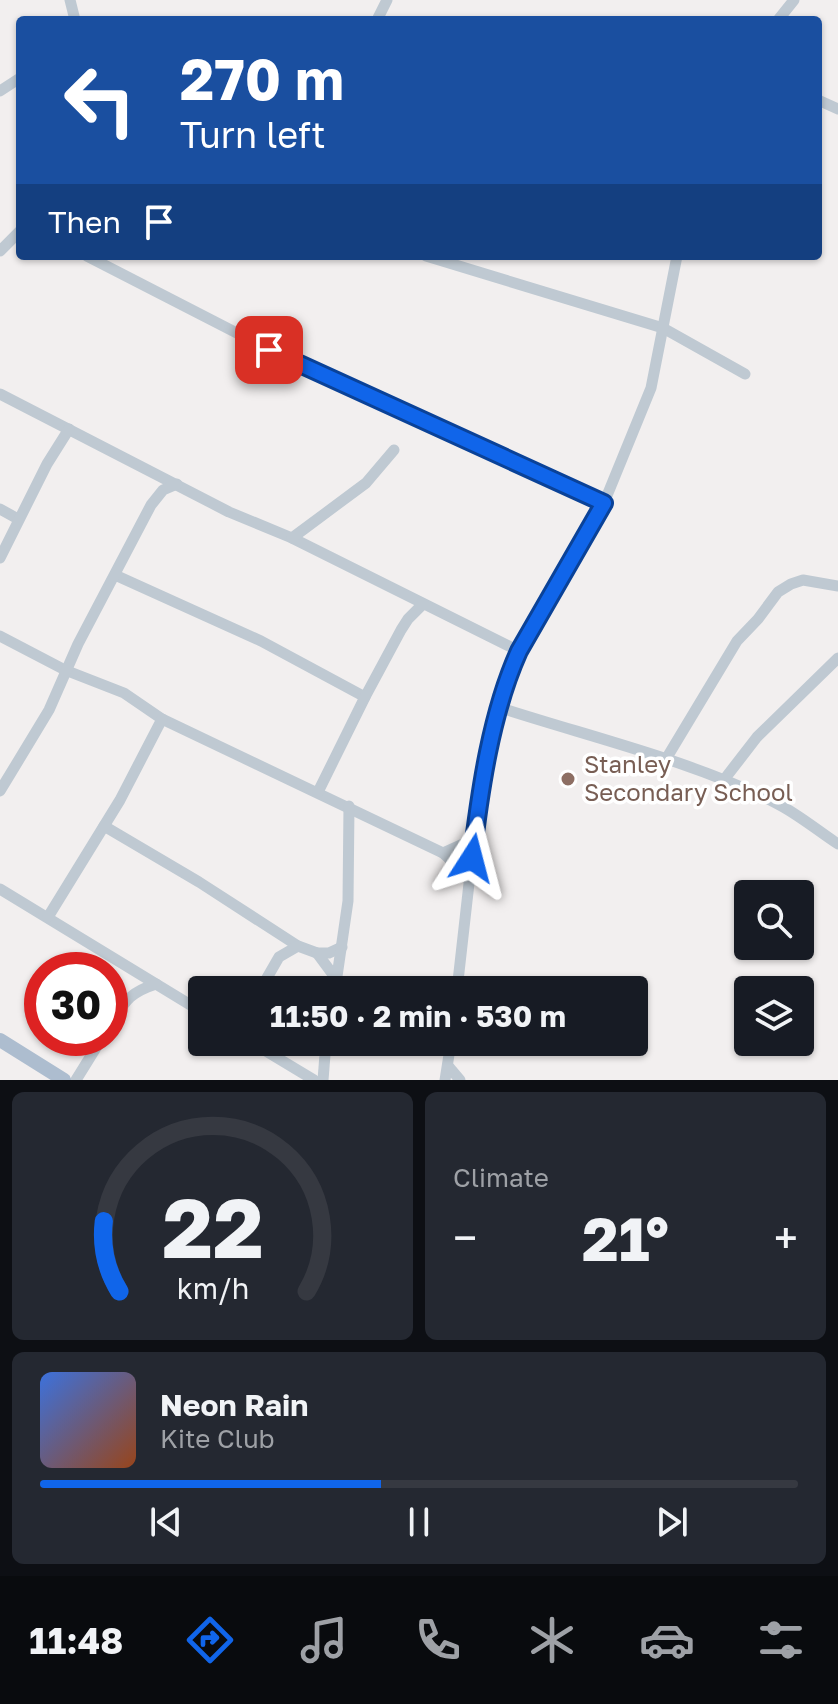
<!DOCTYPE html>
<html lang="en">
<head>
<meta charset="utf-8">
<style>
	:root { --surface:#171b24; --page:#242831; --text:#f1f3f6; --muted:#9ea1a6; --line:#363941; --accent:#1065ea }
	body { margin:0; font-family:"Golos Text",sans-serif; background:var(--page); color:var(--text); height:100vh; display:flex; flex-direction:column; font-size:30px; white-space:nowrap }
	* { box-sizing:border-box; margin:0 }
	p { font-size:26px; color:var(--muted) }
	.icon { flex:none; width:44px; height:44px; fill:none; stroke:currentColor; stroke-width:2; stroke-linecap:round; stroke-linejoin:round }
	.map { position:relative; height:1080px; overflow:hidden }
	.sheet { display:flex; flex-direction:column; gap:12px; padding:12px; background:#0d0f14; flex:1 }
	.sheet>* { flex:none }
	.top-card { position:absolute; left:16px; top:16px; width:806px; height:244px; border-radius:8px; box-shadow:0 2px 6px #0004; background:#1a4fa0; color:#fff; overflow:hidden }
	.fabs { position:absolute; left:734px; top:880px; display:grid; gap:16px }
	.fabs a { display:grid; place-items:center; width:80px; height:80px; border-radius:8px; background:var(--surface); box-shadow:0 2px 6px #0004; font-size:40px }
	.speed { position:absolute; left:24px; top:952px; display:flex; gap:16px; font-size:40px; font-weight:700; text-align:center }
	.speed>* { display:grid; place-content:center; width:104px; height:104px; border-radius:50%; background:var(--surface); box-shadow:0 2px 6px #0004; line-height:1 }
	.speed .limit { border:12px solid #d22; background:#fff; color:#111 }
	.pin { position:absolute; display:grid; place-items:center; width:68px; height:68px; color:#fff; margin:-34px; border-radius:16px; box-shadow:0 4px 12px #0006 }
	.me { position:absolute; width:88px; margin:-44px; rotate:9deg; stroke-linejoin:round; filter:drop-shadow(0 0 6px #0008) }
	.turn { display:flex; align-items:center; gap:28px; height:168px; padding:0 32px; font-size:36px }
	.turn .icon { width:104px; height:104px; stroke-width:2.5 }
	.turn b { display:block; font-size:56px; line-height:68px }
	.then { display:flex; align-items:center; height:76px; padding:0 32px; background:#0003; gap:16px; font-size:30px }
	.big { font-size:60px; font-weight:700; line-height:1.1 }
	.sheet .card { flex:1; display:flex; flex-direction:column; justify-content:center; gap:12px; min-width:0; padding:0 28px; border-radius:12px; background:var(--page) }
	.sheet .dial { align-items:center; gap:0 }
	.dial svg { height:208px; overflow:visible; fill:none; stroke:var(--line); stroke-width:7; stroke-linecap:round; text-anchor:middle }
	.dial text { fill:var(--text); stroke:none }
	.song { display:flex; align-items:center; gap:24px }
	.cover { width:96px; height:96px; border-radius:12px; background:linear-gradient(135deg,hsl(220 70% 55%),hsl(20 70% 35%)) }
	.played { height:8px; border-radius:4px; background:linear-gradient(90deg,var(--accent) 45%,var(--line) 45%) }
	.keys { display:flex; justify-content:space-around; direction:ltr }
	.heat { display:flex; justify-content:space-between; align-items:center; font-size:44px; direction:ltr }
	.sheet .tiles { flex:1; display:grid; gap:12px; grid-template-columns:1fr 1fr }
	.card:last-child { grid-column:span 2 }
	.trip { position:absolute; left:188px; top:976px; width:460px; height:80px; border-radius:8px; background:var(--surface); box-shadow:0 2px 6px #0004; font-weight:700; line-height:80px; text-align:center }
	.tab-bar { display:flex; height:128px; justify-content:space-around; align-items:center; background:#090b0e; color:var(--muted) }
	.tab-bar .icon { width:56px; height:56px }
	.tab-bar .selected { color:var(--accent) }
	.tab-bar b { font-size:36px; color:var(--text) }
	.map>svg:first-child { display:block }
	.lines { fill:none; stroke-linecap:round; stroke-linejoin:round }
	.minor { stroke:#bfc9d2; stroke-width:11 }
	.major { stroke:#adbdcf; stroke-width:14 }
	.route-casing { stroke:#0a4298; stroke-width:20 }
	.route { stroke:#1065ea; stroke-width:14 }
	.education-dot { fill:#8d6e63; stroke:#fff; stroke-width:3 }
	.labels { text-anchor:middle; stroke-width:7; stroke-linejoin:round; paint-order:stroke }
	.education-label { font-size:24px; fill:#785e54; stroke:#fff; text-anchor:start }
</style>
</head>
<body>
<div class="map">
<svg width="838" height="1080" viewBox="0 0 838 1080">
	<rect width="100%" height="100%" fill="#f2efef"/>
	<g class="lines">
		<g class="minor">
			<polyline points="70,0 75,20"/>
			<polyline points="377,20 387,0"/>
			<polyline points="778,20 794,0"/>
			<polyline points="0,91 20,78"/>
			<polyline points="818,100 838,109"/>
			<polyline points="0,251 20,231"/>
			<polyline points="87,256 297,364 604,503"/>
			<polyline points="426,256 663,328 745,374"/>
			<polyline points="0,394 229,512 292,538 519,651"/>
			<polyline points="0,509 18,519"/>
			<polyline points="292,538 366,483 394,450"/>
			<polyline points="0,558 47,464 69,429"/>
			<polyline points="115,575 261,641 365,697"/>
			<polyline points="0,636 65,670 124,693 162,719 443,853 469,877"/>
			<path d="M498,707C590,737 690,760 776,803C798,814 818,831 838,844"/>
			<polyline points="666,759 737,641 758,619 778,592 791,584 803,580 838,586"/>
			<polyline points="723,781 757,737 838,658"/>
			<polyline points="0,791 49,710 78,644 151,505 163,490 177,484"/>
			<polyline points="318,792 365,697 401,630 408,619 423,604"/>
			<polyline points="104,826 199,882 298,946 317,953 329,953 342,947"/>
			<polyline points="443,853 474,839"/>
			<polyline points="0,889 202,1012"/>
			<polyline points="48,917 120,800 162,719"/>
			<polyline points="317,953 337,980"/>
			<polyline points="260,990 279,957 298,946"/>
			<polyline points="335,990 348,901 349,806"/>
			<polyline points="457,990 474,839 498,707 519,651 604,503 651,388 677,256"/>
			<path d="M110,1025C125,1002 128,993 156,984"/>
			<polyline points="251,1042 314,1080"/>
			<polyline points="449,1067 460,1080"/>
			<polyline points="76,1080 102,1038"/>
			<polyline points="323,1080 326,1042"/>
			<polyline points="445,1080 451,1042"/>
		</g>
		<polyline class="major" points="0,1040 64,1080"/>
	</g>
	<g class="lines">
		<defs>
			<path id="route" d="M269,350L604,503L519,651C491,713 480,790 472,858"/>
		</defs>
		<use href="#route" class="route-casing"/>
		<use href="#route" class="route"/>
	</g>
	<circle class="education-dot" cx="568" cy="779" r="8"/>
	<g class="labels">
		<g class="education-label">
			<text x="584" y="773">Stanley<tspan x="584" dy="28">Secondary School</tspan></text>
		</g>
	</g>
</svg>
<div class="fabs">
<a><svg class="icon" aria-label="search" viewBox="0 0 24 24"><circle cx="10" cy="10" r="6"/><path d="M15 15l6 6"/></svg></a>
<a><svg class="icon" aria-label="layers" viewBox="0 0 24 24"><path d="M12 4l9 5-9 5-9-5zM3 14l9 5 9-5"/></svg></a>
</div>
<div class="speed"><div class="limit">30</div></div>
<div class="pin" style="left:269px;top:350px;background:#d93025"><svg class="icon" aria-label="arrive" viewBox="0 0 24 24"><path d="M6 21V4h12l-3 4 3 4H6"/></svg></div>
<svg class="me" style="left:472px;top:858px" viewBox="-20 -20 40 40"><path d="M0-17L14 15 0 8-14 15z" fill="#1065ea" stroke="#fff" stroke-width="4"/></svg>
<div class="trip">11:50 · 2 min · 530 m</div>
<div class="top-card">
<div class="turn"><svg class="icon" aria-label="left" viewBox="0 0 24 24"><path d="M17 20v-9H6M10 6l-5 5 5 5"/></svg><div><b>270 m</b>Turn left</div></div>
<div class="then">Then<svg class="icon" aria-label="arrive" viewBox="0 0 24 24"><path d="M6 21V4h12l-3 4 3 4H6"/></svg></div>
</div>
</div>
<section class="sheet">
<div class="tiles">
<div class="card dial"><svg viewBox="0 0 100 80">
<path d="M14 69A42 42 0 1 1 86 69"/>
<path d="M14 69A42 42 0 0 1 8 42" stroke="#1065ea"/>
<text x="50" y="56" font-size="32" font-weight="700">22</text>
<text x="50" y="72" font-size="11">km/h</text>
</svg></div>
<div class="card"><p>Climate</p>
<div class="heat"><a>−</a><b class="big">21°</b><a>+</a></div>
</div>
<div class="card">
<div class="song"><i class="cover"></i><div><b>Neon Rain</b><p>Kite Club</p></div></div>
<div class="played"></div>
<div class="keys"><svg class="icon" aria-label="previous" viewBox="0 0 24 24"><path d="M18 5L8 12l10 7zM5 5v14"/></svg><svg class="icon" aria-label="pause" viewBox="0 0 24 24"><path d="M8 5v14M16 5v14"/></svg><svg class="icon" aria-label="next" viewBox="0 0 24 24"><path d="M6 5l10 7-10 7zM19 5v14"/></svg></div>
</div>
</div>
</section>
<nav class="tab-bar">
<b>11:48</b>
<svg class="icon selected" aria-label="directions" viewBox="0 0 24 24"><path d="M12 3l9 9-9 9-9-9zM9 14v-3h6M13 9l2 2-2 2"/></svg>
<svg class="icon" aria-label="music" viewBox="0 0 24 24"><path d="M9 18V5l10-2v13"/><circle cx="6" cy="18" r="3"/><circle cx="16" cy="16" r="3"/></svg>
<svg class="icon" aria-label="phone" viewBox="0 0 24 24"><path d="M5 4h4l2 5-3 2q2 4 5 5l2-3 5 2v4C11 20 4 13 5 4z"/></svg>
<svg class="icon" aria-label="climate" viewBox="0 0 24 24"><path d="M12 3v18M4 7l16 10M4 17L20 7"/></svg>
<svg class="icon" aria-label="car" viewBox="0 0 24 24"><path d="M5 17H2v-5l4-1 3-4h7l3 4 3 1v5h-3M9 17h6M6 11h13"/><circle cx="7" cy="17" r="2"/><circle cx="17" cy="17" r="2"/></svg>
<svg class="icon" aria-label="filters" viewBox="0 0 24 24"><path d="M4 7h16M4 17h16"/><circle cx="9" cy="7" r="2"/><circle cx="15" cy="17" r="2"/></svg>
</nav>
</body>
</html>
